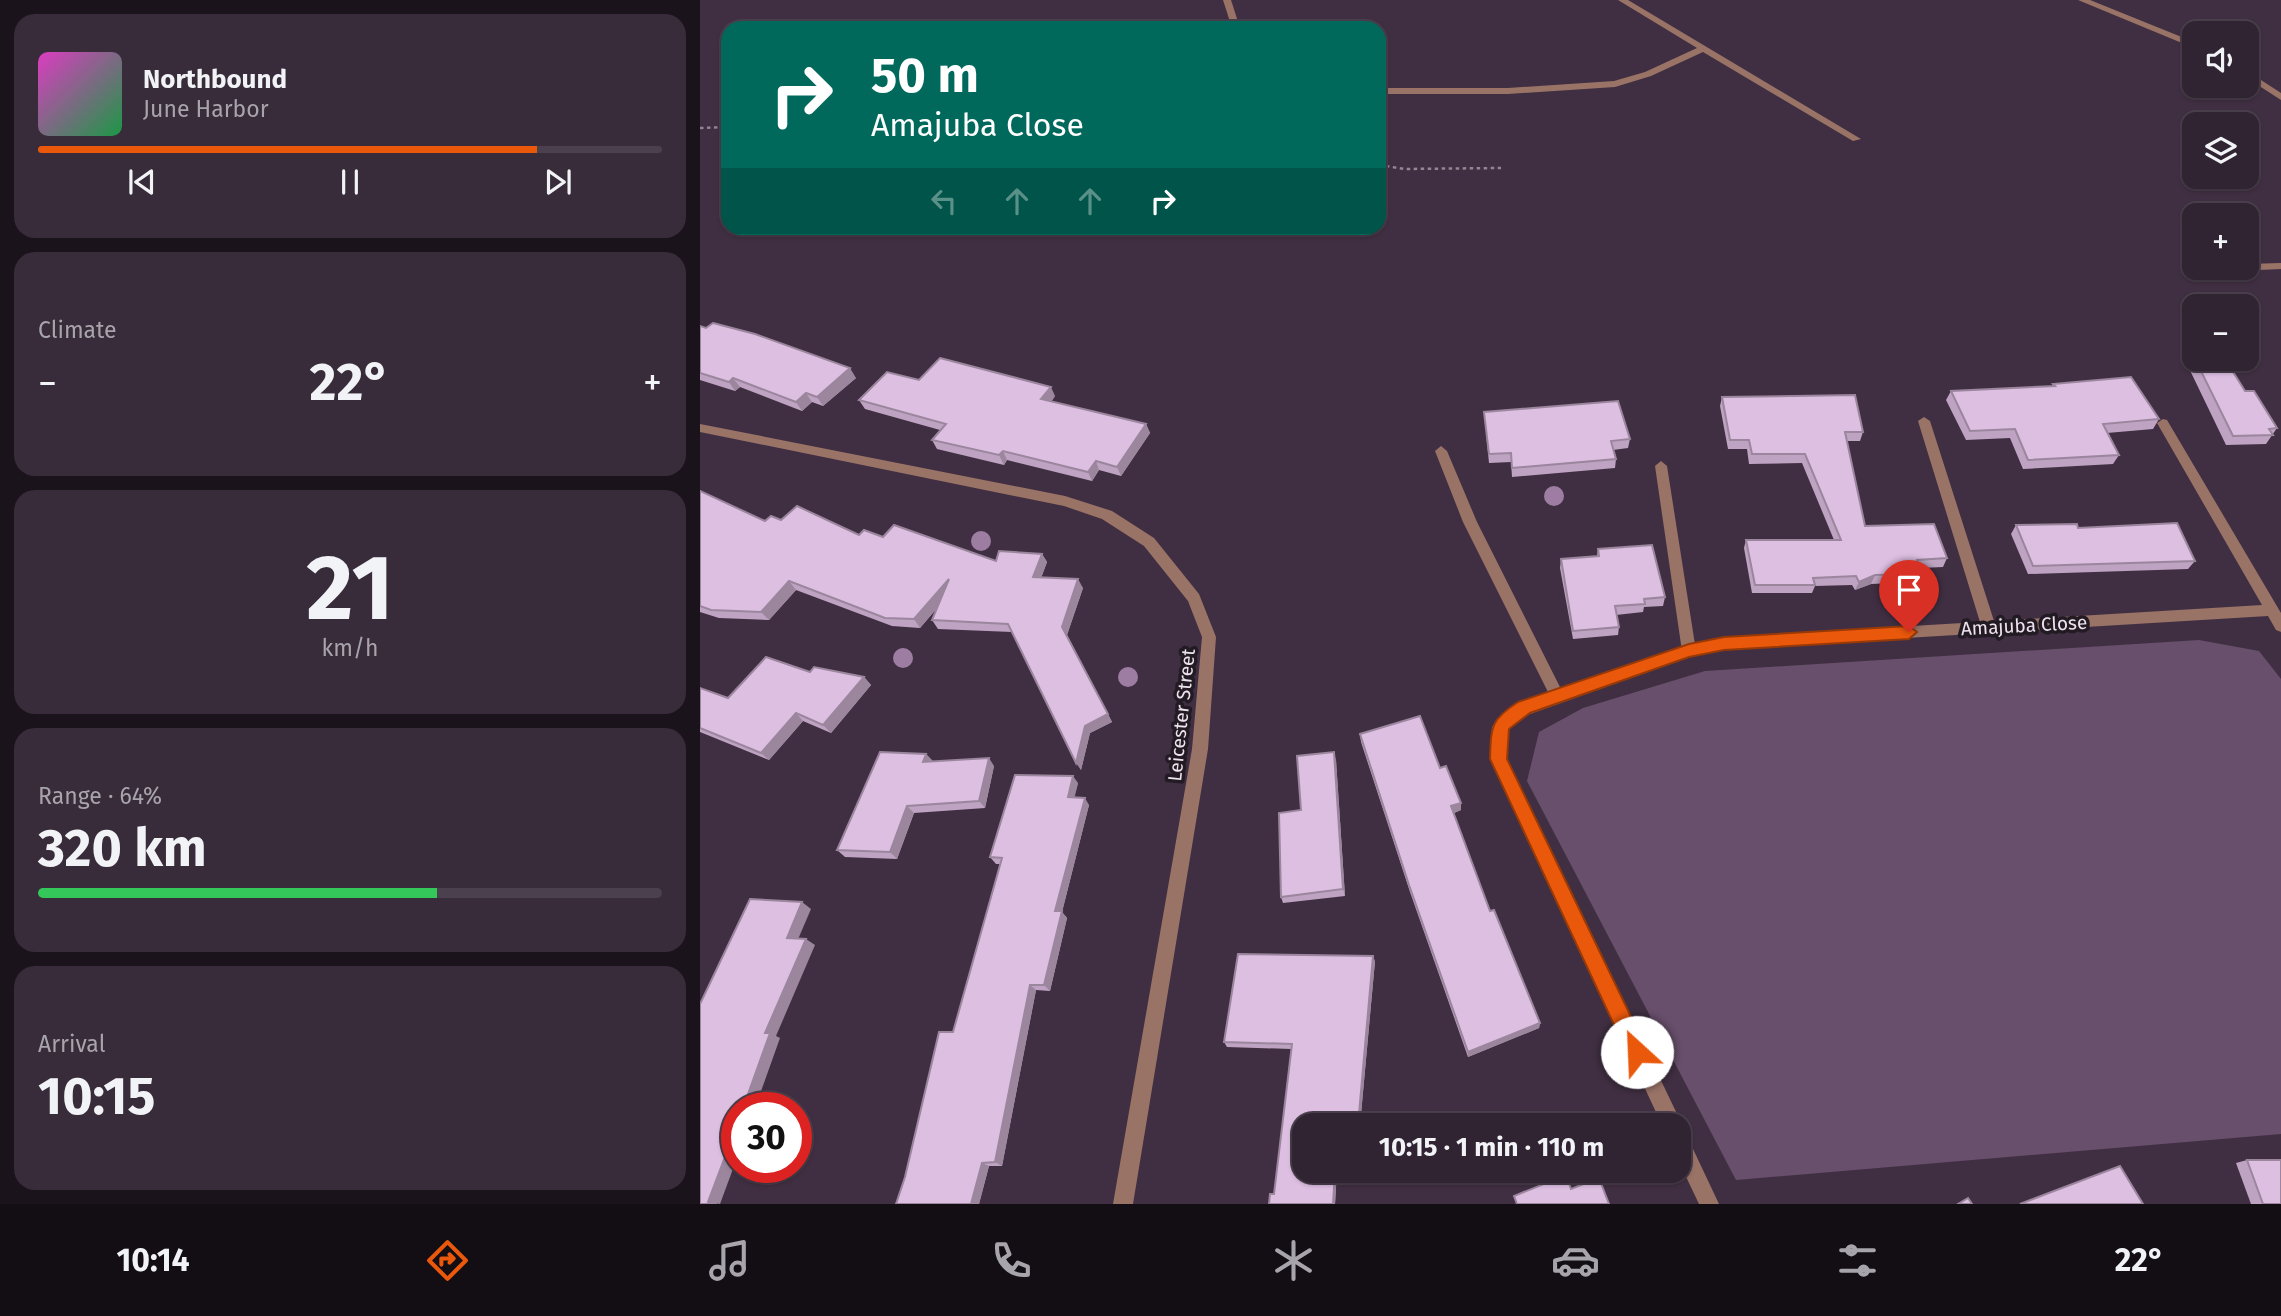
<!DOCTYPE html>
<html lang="en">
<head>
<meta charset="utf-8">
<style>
	:root { --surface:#302332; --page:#382b3a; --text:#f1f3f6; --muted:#a8a4ac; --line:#4b404d; --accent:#ea580c }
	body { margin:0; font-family:"Fira Sans",sans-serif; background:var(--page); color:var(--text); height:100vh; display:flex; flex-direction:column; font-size:26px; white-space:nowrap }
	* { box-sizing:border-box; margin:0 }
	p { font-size:23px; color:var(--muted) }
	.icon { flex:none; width:38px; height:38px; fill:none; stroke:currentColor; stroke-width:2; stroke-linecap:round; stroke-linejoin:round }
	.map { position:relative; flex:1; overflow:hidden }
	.panel { display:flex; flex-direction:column; gap:14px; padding:14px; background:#1a131c; width:700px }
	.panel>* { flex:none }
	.guide { position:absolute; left:21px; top:21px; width:665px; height:214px; border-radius:21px; box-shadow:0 2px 5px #0004,0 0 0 2px var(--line); background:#00695c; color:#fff; overflow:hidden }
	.buttons { position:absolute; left:1482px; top:21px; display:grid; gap:14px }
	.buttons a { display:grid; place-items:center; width:77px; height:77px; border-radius:14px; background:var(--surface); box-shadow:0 2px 5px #0004,0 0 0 2px var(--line); font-size:35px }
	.speed { position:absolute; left:21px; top:1092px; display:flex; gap:14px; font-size:35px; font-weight:700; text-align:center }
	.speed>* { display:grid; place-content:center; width:91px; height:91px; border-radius:50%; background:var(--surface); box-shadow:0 2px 5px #0004,0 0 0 2px var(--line); line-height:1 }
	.speed .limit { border:10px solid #d22; background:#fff; color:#111 }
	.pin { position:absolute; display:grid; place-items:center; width:60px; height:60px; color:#fff; margin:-72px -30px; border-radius:50% 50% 50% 0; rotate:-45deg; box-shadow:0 0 7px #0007 }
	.pin .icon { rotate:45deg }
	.me { position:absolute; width:77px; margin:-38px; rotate:335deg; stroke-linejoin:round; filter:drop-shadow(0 0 5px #0008) }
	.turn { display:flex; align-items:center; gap:24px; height:147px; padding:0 35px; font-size:32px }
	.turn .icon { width:91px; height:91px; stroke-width:2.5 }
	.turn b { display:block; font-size:49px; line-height:60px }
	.lanes { display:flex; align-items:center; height:66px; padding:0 35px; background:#0003; justify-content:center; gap:35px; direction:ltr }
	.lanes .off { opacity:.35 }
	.big { font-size:52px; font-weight:700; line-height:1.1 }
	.panel .widget { flex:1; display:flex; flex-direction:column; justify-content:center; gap:10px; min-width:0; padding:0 24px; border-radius:21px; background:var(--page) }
	.panel .dial { align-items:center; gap:0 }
	.dial b { font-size:91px; line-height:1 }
	.song { display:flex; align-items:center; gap:21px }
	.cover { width:84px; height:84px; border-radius:10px; background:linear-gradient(135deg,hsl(310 70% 55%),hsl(140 70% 35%)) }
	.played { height:7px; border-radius:4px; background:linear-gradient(90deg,var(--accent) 80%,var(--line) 80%) }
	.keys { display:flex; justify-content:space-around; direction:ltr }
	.heat { display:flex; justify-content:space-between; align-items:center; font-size:38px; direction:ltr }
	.charge { height:10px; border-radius:5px; background:linear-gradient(90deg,#34c759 64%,var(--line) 0) }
	.trip { position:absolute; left:592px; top:1113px; width:399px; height:70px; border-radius:21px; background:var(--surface); box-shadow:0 2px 5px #0004,0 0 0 2px var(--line); font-weight:700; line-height:70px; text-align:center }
	.tabs { display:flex; height:112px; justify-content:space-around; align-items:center; background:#130e14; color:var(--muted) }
	.tabs .icon { width:49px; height:49px }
	.tabs .current { color:var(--accent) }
	.tabs b { font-size:32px; color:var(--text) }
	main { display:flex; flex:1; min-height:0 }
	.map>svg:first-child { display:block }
	.green { fill:#684f6c }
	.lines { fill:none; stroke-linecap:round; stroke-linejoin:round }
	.path { stroke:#938594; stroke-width:2.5; stroke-dasharray:3.5 3.5; stroke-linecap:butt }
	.service { fill:#9a7367; fill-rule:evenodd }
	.minor { fill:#9a7367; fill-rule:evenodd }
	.tertiary { fill:#9a7367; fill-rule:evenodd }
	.tree { fill:#9e7da3 }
	.wall { fill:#bea4c2 }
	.shaded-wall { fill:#9b869e }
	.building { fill:#ddbfe2; stroke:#9b869e; stroke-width:2 }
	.route { fill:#ea580c; stroke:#983908; stroke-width:2 }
	.labels { text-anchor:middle; stroke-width:7; stroke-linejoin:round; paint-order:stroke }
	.street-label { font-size:19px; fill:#ede2ee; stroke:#221b23 }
</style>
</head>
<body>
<main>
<section class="panel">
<div class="widget">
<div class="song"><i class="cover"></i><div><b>Northbound</b><p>June Harbor</p></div></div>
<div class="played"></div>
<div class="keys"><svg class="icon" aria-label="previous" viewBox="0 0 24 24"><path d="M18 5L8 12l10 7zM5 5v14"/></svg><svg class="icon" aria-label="pause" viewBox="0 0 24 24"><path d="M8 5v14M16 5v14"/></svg><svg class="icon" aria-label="next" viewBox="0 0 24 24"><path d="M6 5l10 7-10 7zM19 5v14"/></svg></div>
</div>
<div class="widget"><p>Climate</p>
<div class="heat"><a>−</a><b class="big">22°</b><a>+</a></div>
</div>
<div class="widget dial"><b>21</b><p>km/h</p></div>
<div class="widget"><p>Range · 64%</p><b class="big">320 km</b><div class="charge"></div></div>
<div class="widget"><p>Arrival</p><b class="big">10:15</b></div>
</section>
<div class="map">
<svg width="1581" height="1204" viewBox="0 0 1581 1204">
	<rect width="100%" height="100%" fill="#402f42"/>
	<polygon class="green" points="1499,640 1559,651 1581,679 1581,1134 1036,1180 827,781 839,732 883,708 1005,671"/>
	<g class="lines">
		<g class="path">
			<polyline points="0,128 28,127"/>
			<polyline points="679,165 705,169 801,168"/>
		</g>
		<g class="service">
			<polygon points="741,446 747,451 777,522 864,695 862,700 857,701 852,700 763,522 735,451"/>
			<polygon points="961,461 967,466 996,651 994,655 989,657 984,655 982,651 955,466"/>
		</g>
		<g class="minor">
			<polygon points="523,0 531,0 540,28 532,28"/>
			<polygon points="918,0 928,0 1161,139 1153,141 1003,52 951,76 915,87 808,94 679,94 679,88 808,88 914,81 945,72 997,48"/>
			<polygon points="1581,263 1581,269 1493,273 1488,270 1493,267 1547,268 1547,264"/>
			<polygon points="1224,417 1230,421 1294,621 1562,605 1457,423 1463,419 1467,420 1581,613 1581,632 1576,630 1568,616 1024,649 989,657 819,718 808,730 807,759 979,1118 981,1125 979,1130 985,1132 1019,1204 999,1204 978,1160 978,1125 962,1125 791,759 792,727 809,708 989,645 1024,637 1280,622 1218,421"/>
			<polygon points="0,424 365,496 412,511 454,538 499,594 516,637 508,749 433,1204 413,1204 492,749 502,637 488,601 444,546 402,519 364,506 0,432"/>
		</g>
		<g class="tertiary">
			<polygon points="1378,0 1390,0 1494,42 1494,48"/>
			<polygon points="1547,71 1581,93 1581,100 1547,78"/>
		</g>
	</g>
	<g class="tree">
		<circle cx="854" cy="496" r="10"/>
		<circle cx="281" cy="541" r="10"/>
		<circle cx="203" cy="658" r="10"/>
		<circle cx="428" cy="677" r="10"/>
	</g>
	<g class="wall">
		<polygon points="0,326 156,378 123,406 112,402 102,411 40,387 35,391 0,380"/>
		<polygon points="1494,349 1494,359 1525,359 1545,391 1577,428 1566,444 1526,445 1485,360 1492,351"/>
		<polygon points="1353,384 1459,419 1453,429 1407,433 1419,455 1413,464 1323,469 1310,438 1266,440 1246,400 1251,391 1352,386"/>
		<polygon points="355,396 351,402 446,424 450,433 421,476 399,470 392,481 307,460 304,465 237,449 232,440 240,430 165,409 159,400"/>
		<polygon points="1022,397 1163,432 1160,441 1147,441 1165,526 1247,558 1243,567 1220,568 1222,574 1218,582 1171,584 1155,590 1152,585 1115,586 1112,593 1052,593 1044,548 1046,540 1134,540 1102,463 1049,464 1047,449 1028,449 1020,406"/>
		<polygon points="784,412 930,439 928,448 913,450 916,459 915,468 812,477 811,462 789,463"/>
		<polygon points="0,491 65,521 81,520 159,535 183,537 296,561 342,554 347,562 341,578 383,588 367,635 412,722 390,733 381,770 312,632 238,629 232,620 238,607 220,628 192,626 96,590 69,620 19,618 0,612"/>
		<polygon points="1316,525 1378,528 1495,561 1488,569 1328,574 1311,534"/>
		<polygon points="898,549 965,597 963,606 944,607 943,612 916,615 919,627 918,635 873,639 860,568 861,559 897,556"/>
		<polygon points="110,672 164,677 171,685 131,733 103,721 69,760 0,732 0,688 28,698"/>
		<polygon points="660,734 740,768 761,803 761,810 754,813 790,911 840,1023 839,1028 768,1057 710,892 661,742"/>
		<polygon points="226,754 233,762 294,766 285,808 214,813 197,859 145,857 137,850"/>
		<polygon points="636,760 645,896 583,903 581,897 601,810"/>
		<polygon points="378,783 374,797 389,805 362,912 367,918 350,991 336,990 302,1166 289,1166 279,1204 196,1204 253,1032 300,864 296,864 290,857"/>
		<polygon points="675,961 660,1125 604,1125 604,1171 637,1171 635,1204 569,1204 574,1194 591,1049 527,1047 524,1042"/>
		<polygon points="1547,1160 1581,1204 1551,1204 1536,1163"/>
	</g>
	<g class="shaded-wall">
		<polygon points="150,368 156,378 123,406 117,397"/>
		<polygon points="33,378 40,387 35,391 29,382"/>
		<polygon points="351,387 355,396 346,409 341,399"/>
		<polygon points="106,393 112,402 102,411 96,402"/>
		<polygon points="446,424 450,433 421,476 417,467"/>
		<polygon points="303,451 307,460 304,465 299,455"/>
		<polygon points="396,461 399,470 392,481 388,472"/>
		<polygon points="342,554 347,562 338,586 333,577"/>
		<polygon points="1175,575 1171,584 1155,590 1159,582"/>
		<polygon points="249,579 255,587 220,628 214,619"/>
		<polygon points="378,579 383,588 367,635 412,722 390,733 381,770 376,763 362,627"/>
		<polygon points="89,581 96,590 69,620 61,612"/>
		<polygon points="164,677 171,685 131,733 123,725"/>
		<polygon points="96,713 103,721 69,760 61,753"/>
		<polygon points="634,752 636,760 645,896 643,889"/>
		<polygon points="226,754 233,761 230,770 223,762"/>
		<polygon points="289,758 294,766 285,808 279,801"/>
		<polygon points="373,776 378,783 373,804 368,797"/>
		<polygon points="385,798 389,805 362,912 367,918 350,991 344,985 355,911"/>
		<polygon points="761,803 761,810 752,814 751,806"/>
		<polygon points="207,806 214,813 197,859 190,852"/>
		<polygon points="102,902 111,909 96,944 87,938"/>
		<polygon points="106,939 115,945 76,1036 80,1038 55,1108 43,1108 65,1033"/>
		<polygon points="673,956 675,961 660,1125 658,1125"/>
		<polygon points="330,985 336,990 302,1166 295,1162"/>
		<polygon points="840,1023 839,1028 768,1057 768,1052"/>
		<polygon points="37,1125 37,1158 20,1204 8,1202"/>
		<polygon points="282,1163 289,1166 279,1204 271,1204"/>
		<polygon points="635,1171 637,1171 635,1204 633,1204"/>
	</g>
	<g class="building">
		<polygon points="13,323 55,334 150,368 117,397 106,393 96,402 33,378 29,382 0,373 0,326 6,328"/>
		<polygon points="240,358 351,387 341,399 446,424 417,467 396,461 388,472 303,451 299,455 232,440 246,424 159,400 187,372 219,380"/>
		<polygon points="1495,359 1525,359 1545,391 1554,391 1577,428 1569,429 1573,435 1533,436"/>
		<polygon points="1431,377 1459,419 1403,424 1419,455 1328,460 1315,429 1270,431 1251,391 1355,386 1353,384"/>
		<polygon points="1155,395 1163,432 1145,432 1165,526 1234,524 1247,558 1217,560 1222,574 1175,575 1159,582 1156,576 1113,578 1115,585 1055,585 1046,540 1141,540 1105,454 1052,454 1049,440 1030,440 1022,397"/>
		<polygon points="918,401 930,439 911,441 916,459 812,468 811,453 789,454 784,412"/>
		<polygon points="0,491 65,521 71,516 81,520 97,506 159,535 164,530 183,537 194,525 296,561 299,551 342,554 333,577 378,579 362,627 408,714 385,726 376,763 308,624 232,620 249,579 214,619 185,618 89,581 61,612 11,610 0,606"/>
		<polygon points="1477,523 1495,561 1333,566 1316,525 1377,524 1378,528"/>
		<polygon points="952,545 965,597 944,599 945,604 915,606 919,627 873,631 861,559 899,556 898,549"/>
		<polygon points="66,657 110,672 114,667 164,677 123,725 96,713 61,753 0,728 0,688 28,698"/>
		<polygon points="720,716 740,768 746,766 761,803 751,806 790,911 794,910 840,1023 768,1052 709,885 660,734"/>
		<polygon points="180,752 226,754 223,762 289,758 279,801 207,806 190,852 137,850"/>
		<polygon points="634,752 643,889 581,897 579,813 601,810 597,756"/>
		<polygon points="315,775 373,776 368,797 385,798 355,911 362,911 344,985 330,985 295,1162 282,1163 271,1204 196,1204 205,1177 239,1032 253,1032 302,858 290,857"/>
		<polygon points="50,899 102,902 87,938 106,939 65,1033 70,1033 43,1108 37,1108 37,1125 8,1202 16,1203 16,1204 0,1204 0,1004"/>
		<polygon points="538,954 673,956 658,1125 604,1125 604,1171 635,1171 633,1204 569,1204 570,1194 574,1194 592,1044 524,1042"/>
		<polygon points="1547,1160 1581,1160 1581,1204 1563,1204"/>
		<polygon points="1420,1166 1443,1204 1320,1204"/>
		<polygon points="866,1175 871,1189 899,1178 909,1204 817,1204 814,1196"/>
		<polygon points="1268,1198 1272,1204 1258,1204"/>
	</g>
	<path class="route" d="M1209,626L1217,632L1209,639L1024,650L989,657L830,713L809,729L807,759L948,1052L945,1059L937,1062L930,1059L790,759C791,727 790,720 818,702L989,644L1024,637Z"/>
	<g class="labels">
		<g class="street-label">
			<text transform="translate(1324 625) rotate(-3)" y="7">Amajuba Close</text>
			<text transform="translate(481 715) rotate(-84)" y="7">Leicester Street</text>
		</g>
	</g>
</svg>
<div class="buttons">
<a><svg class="icon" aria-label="sound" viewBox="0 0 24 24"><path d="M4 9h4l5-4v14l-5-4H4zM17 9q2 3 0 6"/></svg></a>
<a><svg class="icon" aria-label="layers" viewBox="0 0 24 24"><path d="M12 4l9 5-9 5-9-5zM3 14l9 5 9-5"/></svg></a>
<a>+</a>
<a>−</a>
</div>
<div class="speed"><div class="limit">30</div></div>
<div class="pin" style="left:1209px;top:632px;background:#d93025"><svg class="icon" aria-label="arrive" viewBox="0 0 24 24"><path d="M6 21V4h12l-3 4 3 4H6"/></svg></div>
<svg class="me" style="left:937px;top:1052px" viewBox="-20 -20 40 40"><circle r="19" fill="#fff"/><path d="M0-13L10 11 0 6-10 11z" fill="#ea580c"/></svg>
<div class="trip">10:15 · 1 min · 110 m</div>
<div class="guide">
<div class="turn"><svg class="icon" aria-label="right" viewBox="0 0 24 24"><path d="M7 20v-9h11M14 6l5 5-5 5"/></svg><div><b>50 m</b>Amajuba Close</div></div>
<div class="lanes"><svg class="icon off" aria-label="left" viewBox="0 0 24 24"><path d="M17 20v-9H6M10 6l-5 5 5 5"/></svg><svg class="icon off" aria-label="ahead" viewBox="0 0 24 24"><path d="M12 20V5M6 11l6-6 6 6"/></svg><svg class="icon off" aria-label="ahead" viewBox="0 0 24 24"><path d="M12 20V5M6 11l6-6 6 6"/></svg><svg class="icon" aria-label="right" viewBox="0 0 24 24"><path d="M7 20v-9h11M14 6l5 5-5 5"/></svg></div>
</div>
</div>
</main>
<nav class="tabs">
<b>10:14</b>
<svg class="icon current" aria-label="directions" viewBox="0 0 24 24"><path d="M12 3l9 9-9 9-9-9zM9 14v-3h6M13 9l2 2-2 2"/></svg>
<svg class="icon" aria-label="music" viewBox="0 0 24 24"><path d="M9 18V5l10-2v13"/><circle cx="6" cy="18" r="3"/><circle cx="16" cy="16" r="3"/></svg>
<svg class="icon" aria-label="phone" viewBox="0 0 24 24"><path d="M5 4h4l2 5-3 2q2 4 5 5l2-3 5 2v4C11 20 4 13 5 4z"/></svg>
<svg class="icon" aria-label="climate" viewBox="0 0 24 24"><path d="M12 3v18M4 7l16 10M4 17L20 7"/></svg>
<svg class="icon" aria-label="car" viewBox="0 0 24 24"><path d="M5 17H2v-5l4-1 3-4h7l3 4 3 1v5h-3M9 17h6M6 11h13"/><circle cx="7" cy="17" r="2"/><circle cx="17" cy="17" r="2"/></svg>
<svg class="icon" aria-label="filters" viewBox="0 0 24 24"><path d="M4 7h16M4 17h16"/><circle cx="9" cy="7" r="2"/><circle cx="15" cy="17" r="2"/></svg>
<b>22°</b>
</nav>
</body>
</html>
